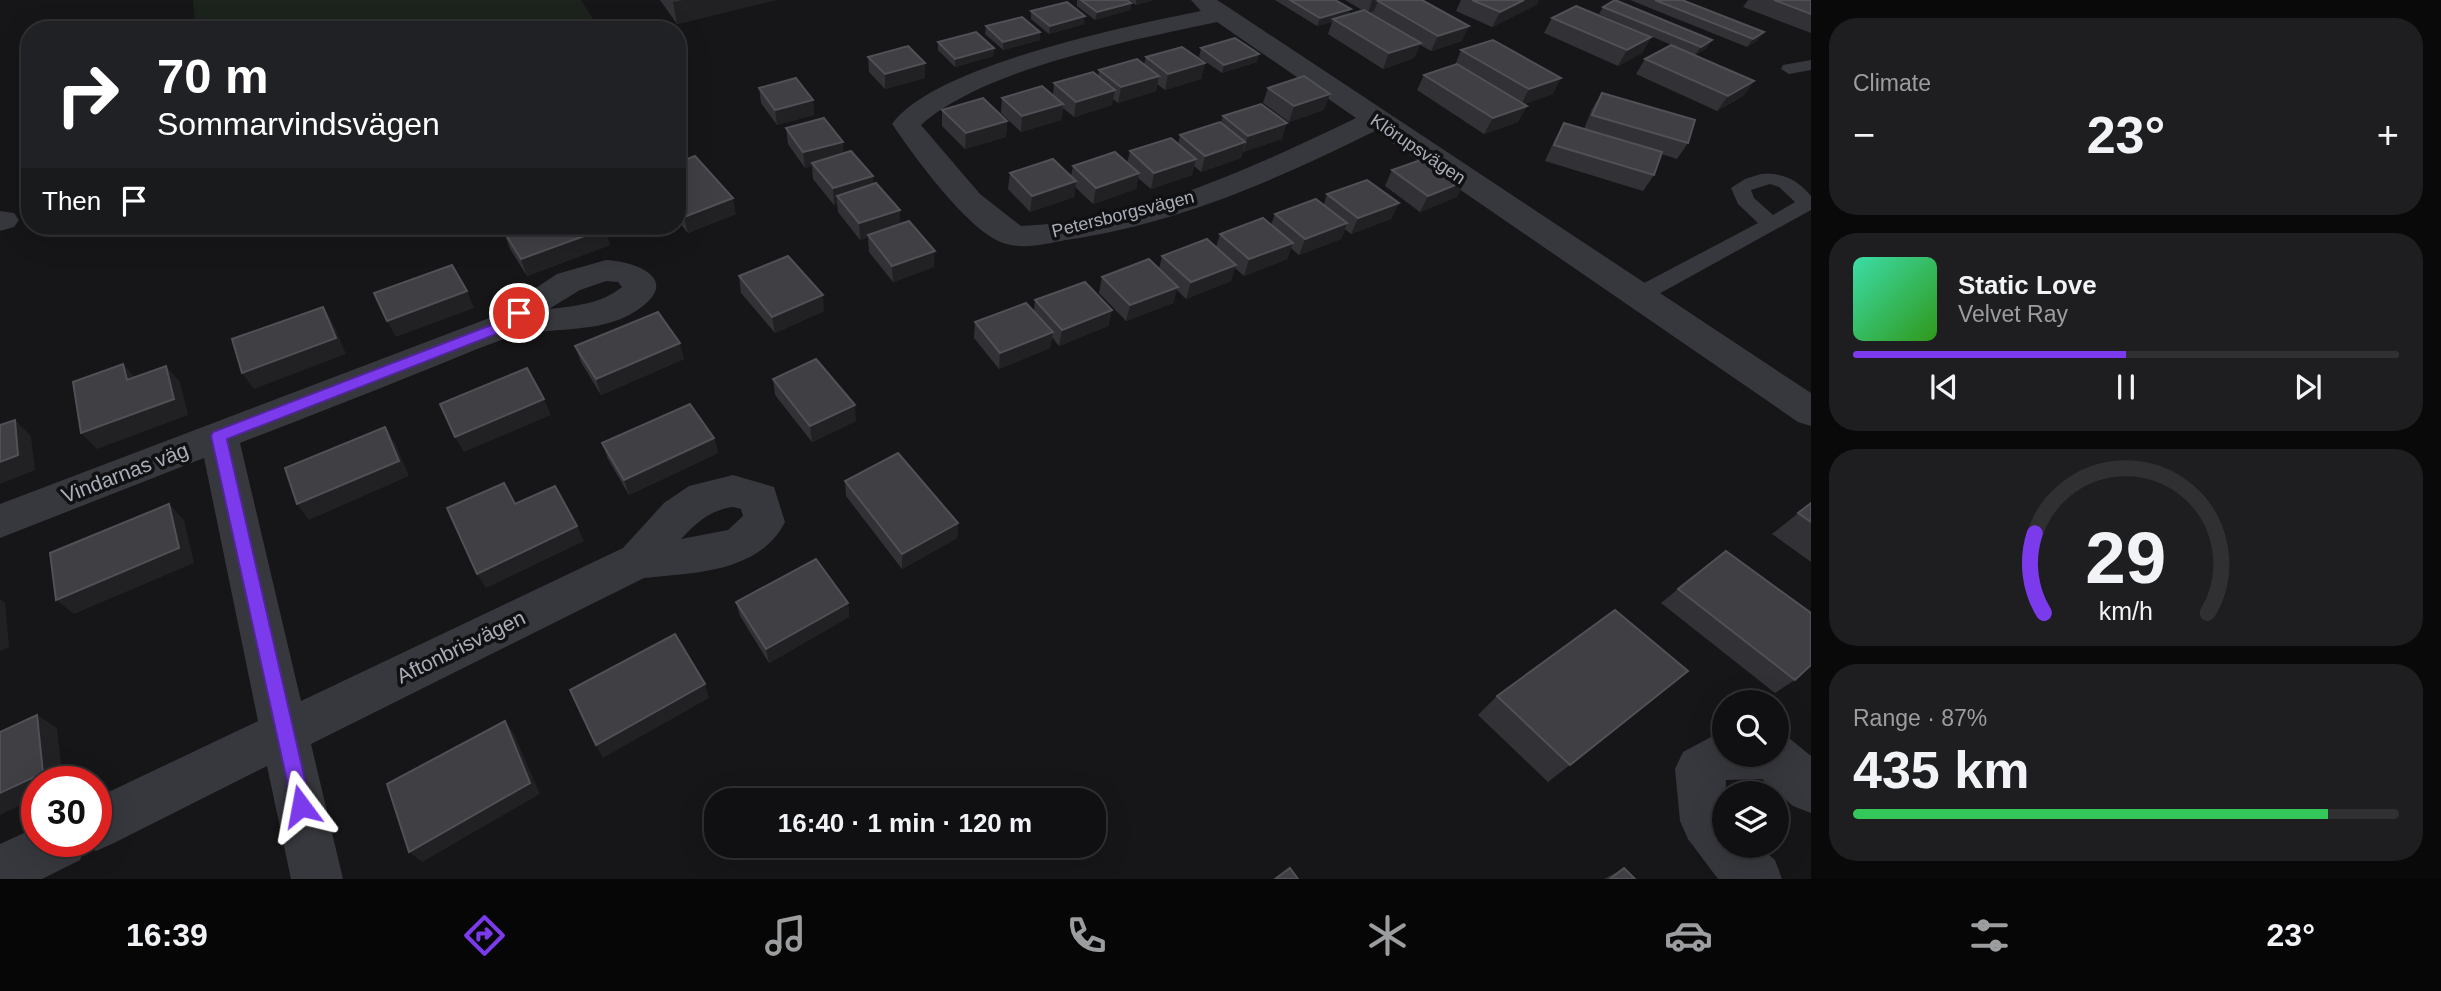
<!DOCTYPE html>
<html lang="en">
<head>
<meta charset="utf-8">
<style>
	:root { --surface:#101012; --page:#1e1e20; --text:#f1f3f6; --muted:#9c9d9f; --line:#303032; --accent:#7c3aed }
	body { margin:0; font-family:Helvetica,sans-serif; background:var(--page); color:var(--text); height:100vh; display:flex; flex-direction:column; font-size:26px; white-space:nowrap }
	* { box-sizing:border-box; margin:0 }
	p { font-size:23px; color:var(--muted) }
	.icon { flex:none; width:38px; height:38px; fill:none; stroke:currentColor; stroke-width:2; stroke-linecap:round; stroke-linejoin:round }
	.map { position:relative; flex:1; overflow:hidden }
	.side { display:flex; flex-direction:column; gap:18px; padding:18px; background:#09090a; width:630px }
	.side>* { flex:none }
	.top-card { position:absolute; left:21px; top:21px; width:665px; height:214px; border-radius:28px; box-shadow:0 7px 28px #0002,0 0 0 2px var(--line); background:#202124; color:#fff; overflow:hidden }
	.fabs { position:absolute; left:1712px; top:690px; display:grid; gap:14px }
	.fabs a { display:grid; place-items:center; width:77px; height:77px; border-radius:50%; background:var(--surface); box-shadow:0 7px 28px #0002,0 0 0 2px var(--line); font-size:35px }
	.speed { position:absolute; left:21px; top:766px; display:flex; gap:14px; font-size:35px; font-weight:700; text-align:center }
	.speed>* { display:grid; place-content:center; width:91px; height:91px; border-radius:50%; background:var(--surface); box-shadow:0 7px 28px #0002,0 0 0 2px var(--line); line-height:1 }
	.speed .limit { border:10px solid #d22; background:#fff; color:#111 }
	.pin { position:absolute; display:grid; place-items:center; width:60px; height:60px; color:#fff; margin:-30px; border:4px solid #fff; border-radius:50%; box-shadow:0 2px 7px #0007 }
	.me { position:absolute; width:77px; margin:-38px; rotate:347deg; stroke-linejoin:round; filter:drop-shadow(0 0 5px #0008) }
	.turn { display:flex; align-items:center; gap:24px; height:147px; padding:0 21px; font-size:32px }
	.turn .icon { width:91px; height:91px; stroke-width:2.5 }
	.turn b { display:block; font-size:49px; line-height:60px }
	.then { display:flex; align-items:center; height:66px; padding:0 21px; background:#0003; gap:14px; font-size:26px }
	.big { font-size:52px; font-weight:800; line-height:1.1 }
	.side .card { flex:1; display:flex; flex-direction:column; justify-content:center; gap:10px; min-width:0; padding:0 24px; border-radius:28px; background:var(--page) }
	.side .dial { align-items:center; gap:0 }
	.dial svg { height:182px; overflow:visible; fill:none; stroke:var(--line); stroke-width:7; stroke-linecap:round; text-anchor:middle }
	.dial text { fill:var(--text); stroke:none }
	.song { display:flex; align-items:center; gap:21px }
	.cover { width:84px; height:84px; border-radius:10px; background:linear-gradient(135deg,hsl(160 70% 55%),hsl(110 70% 35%)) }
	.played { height:7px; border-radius:4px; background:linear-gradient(90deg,var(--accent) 50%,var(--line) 50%) }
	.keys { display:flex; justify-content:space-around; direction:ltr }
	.heat { display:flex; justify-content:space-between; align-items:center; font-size:38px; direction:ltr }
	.charge { height:10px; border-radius:5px; background:linear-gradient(90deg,#34c759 87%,var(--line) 0) }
	.trip { position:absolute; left:704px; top:788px; width:402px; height:70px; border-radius:28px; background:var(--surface); box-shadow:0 7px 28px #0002,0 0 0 2px var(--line); font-weight:800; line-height:70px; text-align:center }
	.tab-bar { display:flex; height:112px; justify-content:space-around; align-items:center; background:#060607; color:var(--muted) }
	.tab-bar .icon { width:49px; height:49px }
	.tab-bar .active { color:var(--accent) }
	.tab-bar b { font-size:32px; color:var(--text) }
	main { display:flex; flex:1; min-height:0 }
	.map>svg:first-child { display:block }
	.green { fill:#1c231d }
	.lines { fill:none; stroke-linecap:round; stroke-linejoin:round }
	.service { fill:#37383d; fill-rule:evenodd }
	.minor { fill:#37383d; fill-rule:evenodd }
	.wall { fill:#323236 }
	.shaded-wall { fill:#212124 }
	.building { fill:#3f3f44; stroke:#4f5156; stroke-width:2 }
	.route { fill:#7c3aed; stroke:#51269a; stroke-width:2 }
	.labels { text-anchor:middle; stroke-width:7; stroke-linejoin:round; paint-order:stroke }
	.far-street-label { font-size:18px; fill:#a8adb8; stroke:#111113 }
	.street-label { font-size:21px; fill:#a8adb8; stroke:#111113 }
</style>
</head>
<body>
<main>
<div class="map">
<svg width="1811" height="879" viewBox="0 0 1811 879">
	<rect width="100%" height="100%" fill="#161618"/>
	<polygon class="green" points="193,0 581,0 600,30 196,30"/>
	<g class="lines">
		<g class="service">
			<polygon points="1811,60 1811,70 1789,74 1781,69 1783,65"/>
			<path d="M1761,174C1782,172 1798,180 1811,196V210L1666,290L1645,301H1629L1626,296L1629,291L1758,223L1738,204L1731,188L1745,179ZM1770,184L1779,187L1795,202L1773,215L1754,198L1751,190Z"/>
		</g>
		<g class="minor">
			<path d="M1191,0H1217L1231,9L1811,393V426L1798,422L1375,131C1276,180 1176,224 1066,240C1045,244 1024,250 1003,243C967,230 914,156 892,124C932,66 1131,25 1201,11ZM1217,22L1356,118C1252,168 1138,222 1021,226L980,194L921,125C985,68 1133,40 1217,22Z"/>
			<polygon points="0,211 14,213 19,220 14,227 0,231"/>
			<path d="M606,260C640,262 682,281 636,311C598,336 548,325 507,338C477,348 447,362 418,373C359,397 299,420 240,443L301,701L623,548L664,503L689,486L733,475L774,487L785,522C759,573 694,573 644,578L311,744L343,879H291L267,766L114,843L96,851L86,846L80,860L42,879H0V844L37,827V842H96V798L258,721L204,458L0,538V504L492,317L557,274ZM606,281L618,282L622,287C601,304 575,306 549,309L580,290ZM733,507L741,509L743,516L728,530L681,539C696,523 710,510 733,507Z"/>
			<polygon points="1724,730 1724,754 1776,754 1776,733 1789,738 1811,756 1811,813 1793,806 1762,779 1726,780 1724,845 1758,845 1775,860 1782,879 1718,879 1688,839 1680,821 1675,769 1683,752"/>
		</g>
	</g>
	<g class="wall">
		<polygon points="660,0 775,0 677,24"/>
		<polygon points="1077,0 1127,0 1131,3 1130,10 1095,20 1077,6"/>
		<polygon points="1129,0 1153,0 1136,5"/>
		<polygon points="1275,0 1335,0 1349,14 1362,10 1345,0 1422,0 1462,41 1431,51 1420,45 1414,58 1383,69 1328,34 1332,22 1317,26"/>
		<polygon points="1461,0 1539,0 1536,5 1492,27 1456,11"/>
		<polygon points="1630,0 1682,0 1758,40 1747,47"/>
		<polygon points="1748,0 1811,0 1811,33 1743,7"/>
		<polygon points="1603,7 1707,48 1695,55 1599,14"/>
		<polygon points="1031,11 1084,24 1049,34 1031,19"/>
		<polygon points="1552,18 1651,37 1642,53 1618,66 1544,33"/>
		<polygon points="986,26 1040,32 1040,40 1003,50 985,34"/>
		<polygon points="938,42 994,48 993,56 955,67 938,50"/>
		<polygon points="1201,48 1257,62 1222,73 1199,57"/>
		<polygon points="1461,50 1553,94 1524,104 1527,106 1518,122 1484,134 1417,90 1424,75 1455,65"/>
		<polygon points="868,57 925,78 885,89 869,72"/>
		<polygon points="1146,57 1205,63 1201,79 1165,90 1157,84 1156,91 1118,103 1113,99 1112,105 1074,117 1063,108 1061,120 1021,132 1001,113 1002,98 1053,95 1054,83 1098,76 1099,70 1144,64"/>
		<polygon points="1645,59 1754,81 1743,96 1717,111 1636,74"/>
		<polygon points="759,88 813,100 814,115 777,125 761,103"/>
		<polygon points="1268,88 1324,110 1289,122 1263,103"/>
		<polygon points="1602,93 1688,143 1677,159 1661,154 1654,175 1643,191 1545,161 1555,139 1564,123 1584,129 1592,109"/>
		<polygon points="942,110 1007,121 1006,137 965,149 942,126"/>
		<polygon points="1223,116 1282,139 1243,152 1243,151 1241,158 1201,172 1194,166 1192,175 1151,189 1138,178 1136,189 1093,204 1075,187 1074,197 1030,212 1008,189 1010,173 1071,176 1073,166 1127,163 1130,151 1178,144 1180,135 1221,123"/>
		<polygon points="786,128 843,142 843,153 873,184 900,224 934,267 893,282 869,252 868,237 860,240 838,212 837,203 834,205 813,179 812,166 805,168 788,144"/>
		<polygon points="677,163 736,214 688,233 677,220"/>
		<polygon points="1392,170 1465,181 1457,197 1420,212 1385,186"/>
		<polygon points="1327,194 1399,203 1391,219 1351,234 1345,229 1341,239 1299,255 1291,248 1287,259 1244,276 1235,268 1231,281 1186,299 1177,290 1173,303 1126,321 1099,293 1102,277 1159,269 1162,256 1216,247 1220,234 1271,225 1275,214 1324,204"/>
		<polygon points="504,232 610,245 527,276 510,249"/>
		<polygon points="739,276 824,311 775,333 741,293"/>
		<polygon points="1035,300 1112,310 1108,326 1059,346 1052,337 1050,348 999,369 974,338 975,322 1034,312"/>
		<polygon points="575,346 684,359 601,395 581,362"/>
		<polygon points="773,379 856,421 812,442 775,395"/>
		<polygon points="714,438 718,453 629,495 608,459 602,443"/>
		<polygon points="845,481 958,523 957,538 902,569 846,496"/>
		<polygon points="1811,503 1811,562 1772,534"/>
		<polygon points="1678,589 1795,680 1775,693 1661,603"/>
		<polygon points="736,602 848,603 849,617 769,663 740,616"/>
		<polygon points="1497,696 1570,765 1548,782 1478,715"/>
		<polygon points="1624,868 1635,879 1604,879 1606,878"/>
	</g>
	<g class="shaded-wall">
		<polygon points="683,0 775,0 677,24 673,2"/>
		<polygon points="1136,0 1153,0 1136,5"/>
		<polygon points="1372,0 1400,0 1378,1 1374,11 1368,13"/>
		<polygon points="1524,0 1539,0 1536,5 1492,27 1500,12"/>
		<polygon points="1131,3 1130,10 1095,20 1097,12"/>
		<polygon points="1351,9 1348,17 1333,19 1332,22 1317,26 1320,18"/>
		<polygon points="1085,16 1084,24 1049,34 1050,26"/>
		<polygon points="1469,26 1462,41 1431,51 1438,36"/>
		<polygon points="1040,32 1040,40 1003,50 1003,42"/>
		<polygon points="1764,32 1758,40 1747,47 1753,39"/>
		<polygon points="1651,37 1642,53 1618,66 1627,50"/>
		<polygon points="1712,40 1707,48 1695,55 1701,47"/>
		<polygon points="1421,43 1414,58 1383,69 1389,53"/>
		<polygon points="994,48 993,56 955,67 955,59"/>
		<polygon points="1259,54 1257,62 1222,73 1224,65"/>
		<polygon points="925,63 925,78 885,89 885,74"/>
		<polygon points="1205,63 1201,79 1165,90 1168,74"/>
		<polygon points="1159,76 1156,91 1118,103 1121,87"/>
		<polygon points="1561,78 1553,94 1521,105 1529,89"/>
		<polygon points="1754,81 1743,96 1717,111 1728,96"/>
		<polygon points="1115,90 1112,105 1074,117 1076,102"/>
		<polygon points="1330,94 1324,110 1289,122 1294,106"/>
		<polygon points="813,100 814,115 777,125 775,110"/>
		<polygon points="1063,104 1061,120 1021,132 1022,116"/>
		<polygon points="1527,106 1518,122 1484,134 1493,118"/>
		<polygon points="1007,121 1006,137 965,149 966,133"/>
		<polygon points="1287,123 1282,139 1243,152 1248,136"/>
		<polygon points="843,142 844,158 812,163 812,166 805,168 803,152"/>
		<polygon points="1245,142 1241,158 1201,172 1205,156"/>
		<polygon points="1196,159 1192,175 1151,189 1154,173"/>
		<polygon points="1139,173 1136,189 1093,204 1096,188"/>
		<polygon points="873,176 873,192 837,196 837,203 834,205 833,188"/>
		<polygon points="1076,181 1074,197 1030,212 1032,196"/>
		<polygon points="1465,181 1457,197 1420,212 1428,196"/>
		<polygon points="733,198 736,214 688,233 684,217"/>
		<polygon points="1399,203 1391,219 1351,234 1358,218"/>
		<polygon points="900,210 900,226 860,240 859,223"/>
		<polygon points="1347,223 1341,239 1299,255 1305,239"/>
		<polygon points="606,228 610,245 527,276 521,259"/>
		<polygon points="1293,243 1287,259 1244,276 1249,259"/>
		<polygon points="935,251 934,267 893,282 892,266"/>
		<polygon points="1236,265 1231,281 1186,299 1191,282"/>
		<polygon points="1178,287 1173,303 1126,321 1130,305"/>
		<polygon points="467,291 474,308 396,337 387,321"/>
		<polygon points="823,295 824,311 775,333 772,317"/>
		<polygon points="323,307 333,323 346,354 254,389 242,373"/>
		<polygon points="1112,310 1108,326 1059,346 1062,330"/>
		<polygon points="1053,332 1050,348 999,369 1000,353"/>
		<polygon points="680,343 684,359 601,395 596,379"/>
		<polygon points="123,364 137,380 127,380"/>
		<polygon points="166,366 180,382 188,415 97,449 81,433"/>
		<polygon points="544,399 551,415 464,452 455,437"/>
		<polygon points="855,405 856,421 812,442 810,426"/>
		<polygon points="15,420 31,436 35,470 0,484 0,462"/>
		<polygon points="385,427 395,443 409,476 309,520 297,504"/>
		<polygon points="714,438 718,453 629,495 624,480"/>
		<polygon points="169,504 184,520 194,563 74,614 56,600"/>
		<polygon points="958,523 957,538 902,569 902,554"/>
		<polygon points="577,526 584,541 486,588 477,574"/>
		<polygon points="0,599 5,603 9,647 0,651"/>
		<polygon points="848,603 849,617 769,663 766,649"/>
		<polygon points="705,684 709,698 603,758 596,745"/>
		<polygon points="37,715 57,728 63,782 37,782 37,797 0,815 0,793"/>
		<polygon points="505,721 514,734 540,794 422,862 409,852"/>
	</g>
	<g class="building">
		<polygon points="1081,0 1127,0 1131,3 1097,12"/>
		<polygon points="1290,0 1335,0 1351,9 1320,18"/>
		<polygon points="1383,0 1422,0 1469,26 1438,36 1378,1"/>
		<polygon points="1472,0 1524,0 1500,12"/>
		<polygon points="1615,0 1712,40 1701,47 1603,7"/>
		<polygon points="1655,0 1682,0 1764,32 1753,39"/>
		<polygon points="1774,0 1811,0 1811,14"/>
		<polygon points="1067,2 1085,16 1050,26 1031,11"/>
		<polygon points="1576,6 1651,37 1627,50 1552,18"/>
		<polygon points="1364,10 1421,43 1389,53 1333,19"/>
		<polygon points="1022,17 1040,32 1003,42 986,26"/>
		<polygon points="976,32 994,48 955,59 938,42"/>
		<polygon points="1235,38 1259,54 1224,65 1201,48"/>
		<polygon points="1493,40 1561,78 1529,89 1461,50"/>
		<polygon points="1671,45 1754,81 1728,96 1645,59"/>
		<polygon points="908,46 925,63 885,74 868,57"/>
		<polygon points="1182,47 1205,63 1168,74 1146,57"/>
		<polygon points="1137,59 1159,76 1121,87 1099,70"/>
		<polygon points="1457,64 1527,106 1493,118 1424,75"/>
		<polygon points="1093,72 1115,90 1076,102 1054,83"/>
		<polygon points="1304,76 1330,94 1294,106 1268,88"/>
		<polygon points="796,78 813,100 775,110 759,88"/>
		<polygon points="1042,86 1063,104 1022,116 1002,98"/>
		<polygon points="1602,93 1695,120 1688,143 1592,115"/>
		<polygon points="983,98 1007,121 966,133 942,110"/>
		<polygon points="1261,104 1287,123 1248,136 1223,116"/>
		<polygon points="824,118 843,142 803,152 786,128"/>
		<polygon points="1220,122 1245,142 1205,156 1180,135"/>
		<polygon points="1564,123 1662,152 1654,175 1554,145"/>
		<polygon points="1171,138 1196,159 1154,173 1130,151"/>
		<polygon points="851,151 873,176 833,188 812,163"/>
		<polygon points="1115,152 1139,173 1096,188 1073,166"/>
		<polygon points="695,156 733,198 684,217 677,208 677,163"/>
		<polygon points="1429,157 1465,181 1428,196 1392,170"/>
		<polygon points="1053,159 1076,181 1032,196 1010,173"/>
		<polygon points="1367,180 1399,203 1358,218 1327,194"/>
		<polygon points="876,183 900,210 859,223 837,196"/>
		<polygon points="1316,199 1347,223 1305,239 1275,214"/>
		<polygon points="1263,218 1293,243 1249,259 1220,234"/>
		<polygon points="909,221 935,251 892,266 868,235"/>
		<polygon points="522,226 604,226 606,228 521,259 504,232"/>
		<polygon points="1207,239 1236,265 1191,282 1162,256"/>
		<polygon points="788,256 823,295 772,317 739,276"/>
		<polygon points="1149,259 1178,287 1130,305 1102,277"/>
		<polygon points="452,265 467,291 387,321 374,293"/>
		<polygon points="1085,282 1112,310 1062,330 1035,300"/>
		<polygon points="1026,303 1053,332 1000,353 975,322"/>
		<polygon points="323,307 336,338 242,373 232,339"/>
		<polygon points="658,312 680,343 596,379 575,346"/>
		<polygon points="816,359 855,405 810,426 773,379"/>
		<polygon points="123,364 127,380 166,366 174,399 81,433 73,382"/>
		<polygon points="527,368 544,399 455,437 440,404"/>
		<polygon points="690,404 714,438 624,480 602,443"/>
		<polygon points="15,420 18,455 0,462 0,425"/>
		<polygon points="385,427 399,461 297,504 285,468"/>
		<polygon points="898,453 958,523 902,554 845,481"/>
		<polygon points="504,483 515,504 555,486 577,526 477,574 447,508"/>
		<polygon points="1811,503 1811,522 1798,513"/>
		<polygon points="169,504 179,548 56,600 50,553"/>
		<polygon points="1726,551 1811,613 1811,665 1795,680 1678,589"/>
		<polygon points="816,559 848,603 766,649 736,602"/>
		<polygon points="1615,610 1688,671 1570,765 1497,696"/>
		<polygon points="675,634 705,684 596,745 570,690"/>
		<polygon points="37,715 43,773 0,793 0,732"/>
		<polygon points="505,721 530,783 409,852 387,784"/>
		<polygon points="1290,868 1298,879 1275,879"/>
		<polygon points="1624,868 1635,879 1610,879"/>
	</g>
	<polygon class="route" points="519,308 527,313 509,329 227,439 311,806 308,813 301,816 294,813 211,436 213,432 499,322"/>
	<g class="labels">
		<g class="far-street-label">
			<text transform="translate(1418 149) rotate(34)" y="6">Klörupsvägen</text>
			<text transform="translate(1123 214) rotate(-14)" y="6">Petersborgsvägen</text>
		</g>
		<g class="street-label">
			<text transform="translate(125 473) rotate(-21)" y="7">Vindarnas väg</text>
			<text transform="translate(461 647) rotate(-26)" y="7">Aftonbrisvägen</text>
		</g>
	</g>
</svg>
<div class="fabs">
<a><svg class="icon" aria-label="search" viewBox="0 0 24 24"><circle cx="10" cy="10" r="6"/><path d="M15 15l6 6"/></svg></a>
<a><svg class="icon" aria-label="layers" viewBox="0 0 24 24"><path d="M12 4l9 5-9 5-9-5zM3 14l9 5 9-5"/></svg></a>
</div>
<div class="speed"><div class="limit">30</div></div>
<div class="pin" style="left:519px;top:313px;background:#d93025"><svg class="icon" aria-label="arrive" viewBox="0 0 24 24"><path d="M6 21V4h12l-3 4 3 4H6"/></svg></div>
<svg class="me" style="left:301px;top:806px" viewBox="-20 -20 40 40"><path d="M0-17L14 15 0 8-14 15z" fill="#7c3aed" stroke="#fff" stroke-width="4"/></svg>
<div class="trip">16:40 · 1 min · 120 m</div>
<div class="top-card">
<div class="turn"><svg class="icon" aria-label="right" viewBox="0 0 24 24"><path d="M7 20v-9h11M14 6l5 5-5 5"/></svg><div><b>70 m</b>Sommarvindsvägen</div></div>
<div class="then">Then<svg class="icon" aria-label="arrive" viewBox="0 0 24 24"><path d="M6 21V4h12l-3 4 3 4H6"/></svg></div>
</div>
</div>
<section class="side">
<div class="card"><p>Climate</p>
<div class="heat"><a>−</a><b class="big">23°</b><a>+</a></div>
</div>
<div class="card">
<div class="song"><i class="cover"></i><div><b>Static Love</b><p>Velvet Ray</p></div></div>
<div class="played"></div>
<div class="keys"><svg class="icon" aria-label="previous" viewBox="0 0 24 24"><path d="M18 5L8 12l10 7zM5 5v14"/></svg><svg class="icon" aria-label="pause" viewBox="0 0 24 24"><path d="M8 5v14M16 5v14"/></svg><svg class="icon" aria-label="next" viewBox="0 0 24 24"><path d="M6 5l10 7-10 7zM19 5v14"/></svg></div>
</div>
<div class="card dial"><svg viewBox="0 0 100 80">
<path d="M14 69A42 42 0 1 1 86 69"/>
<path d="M14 69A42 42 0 0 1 10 34" stroke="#7c3aed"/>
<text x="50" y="56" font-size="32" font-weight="700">29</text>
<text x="50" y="72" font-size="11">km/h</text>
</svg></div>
<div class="card"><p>Range · 87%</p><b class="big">435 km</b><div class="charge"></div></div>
</section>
</main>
<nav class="tab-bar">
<b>16:39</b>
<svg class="icon active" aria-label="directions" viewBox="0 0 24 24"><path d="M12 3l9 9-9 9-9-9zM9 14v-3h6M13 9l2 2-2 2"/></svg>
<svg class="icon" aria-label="music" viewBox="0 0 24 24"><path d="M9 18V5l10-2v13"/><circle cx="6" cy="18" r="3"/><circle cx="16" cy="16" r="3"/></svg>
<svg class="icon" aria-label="phone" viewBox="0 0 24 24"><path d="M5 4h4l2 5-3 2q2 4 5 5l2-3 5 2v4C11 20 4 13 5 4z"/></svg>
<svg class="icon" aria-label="climate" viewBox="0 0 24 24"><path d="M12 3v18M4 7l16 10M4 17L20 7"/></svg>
<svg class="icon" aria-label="car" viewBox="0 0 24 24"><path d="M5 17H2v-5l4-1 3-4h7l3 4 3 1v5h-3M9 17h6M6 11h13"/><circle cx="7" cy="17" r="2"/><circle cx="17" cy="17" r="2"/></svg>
<svg class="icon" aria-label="filters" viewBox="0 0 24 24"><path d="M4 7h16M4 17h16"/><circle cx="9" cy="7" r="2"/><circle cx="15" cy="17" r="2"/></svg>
<b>23°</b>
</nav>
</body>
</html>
